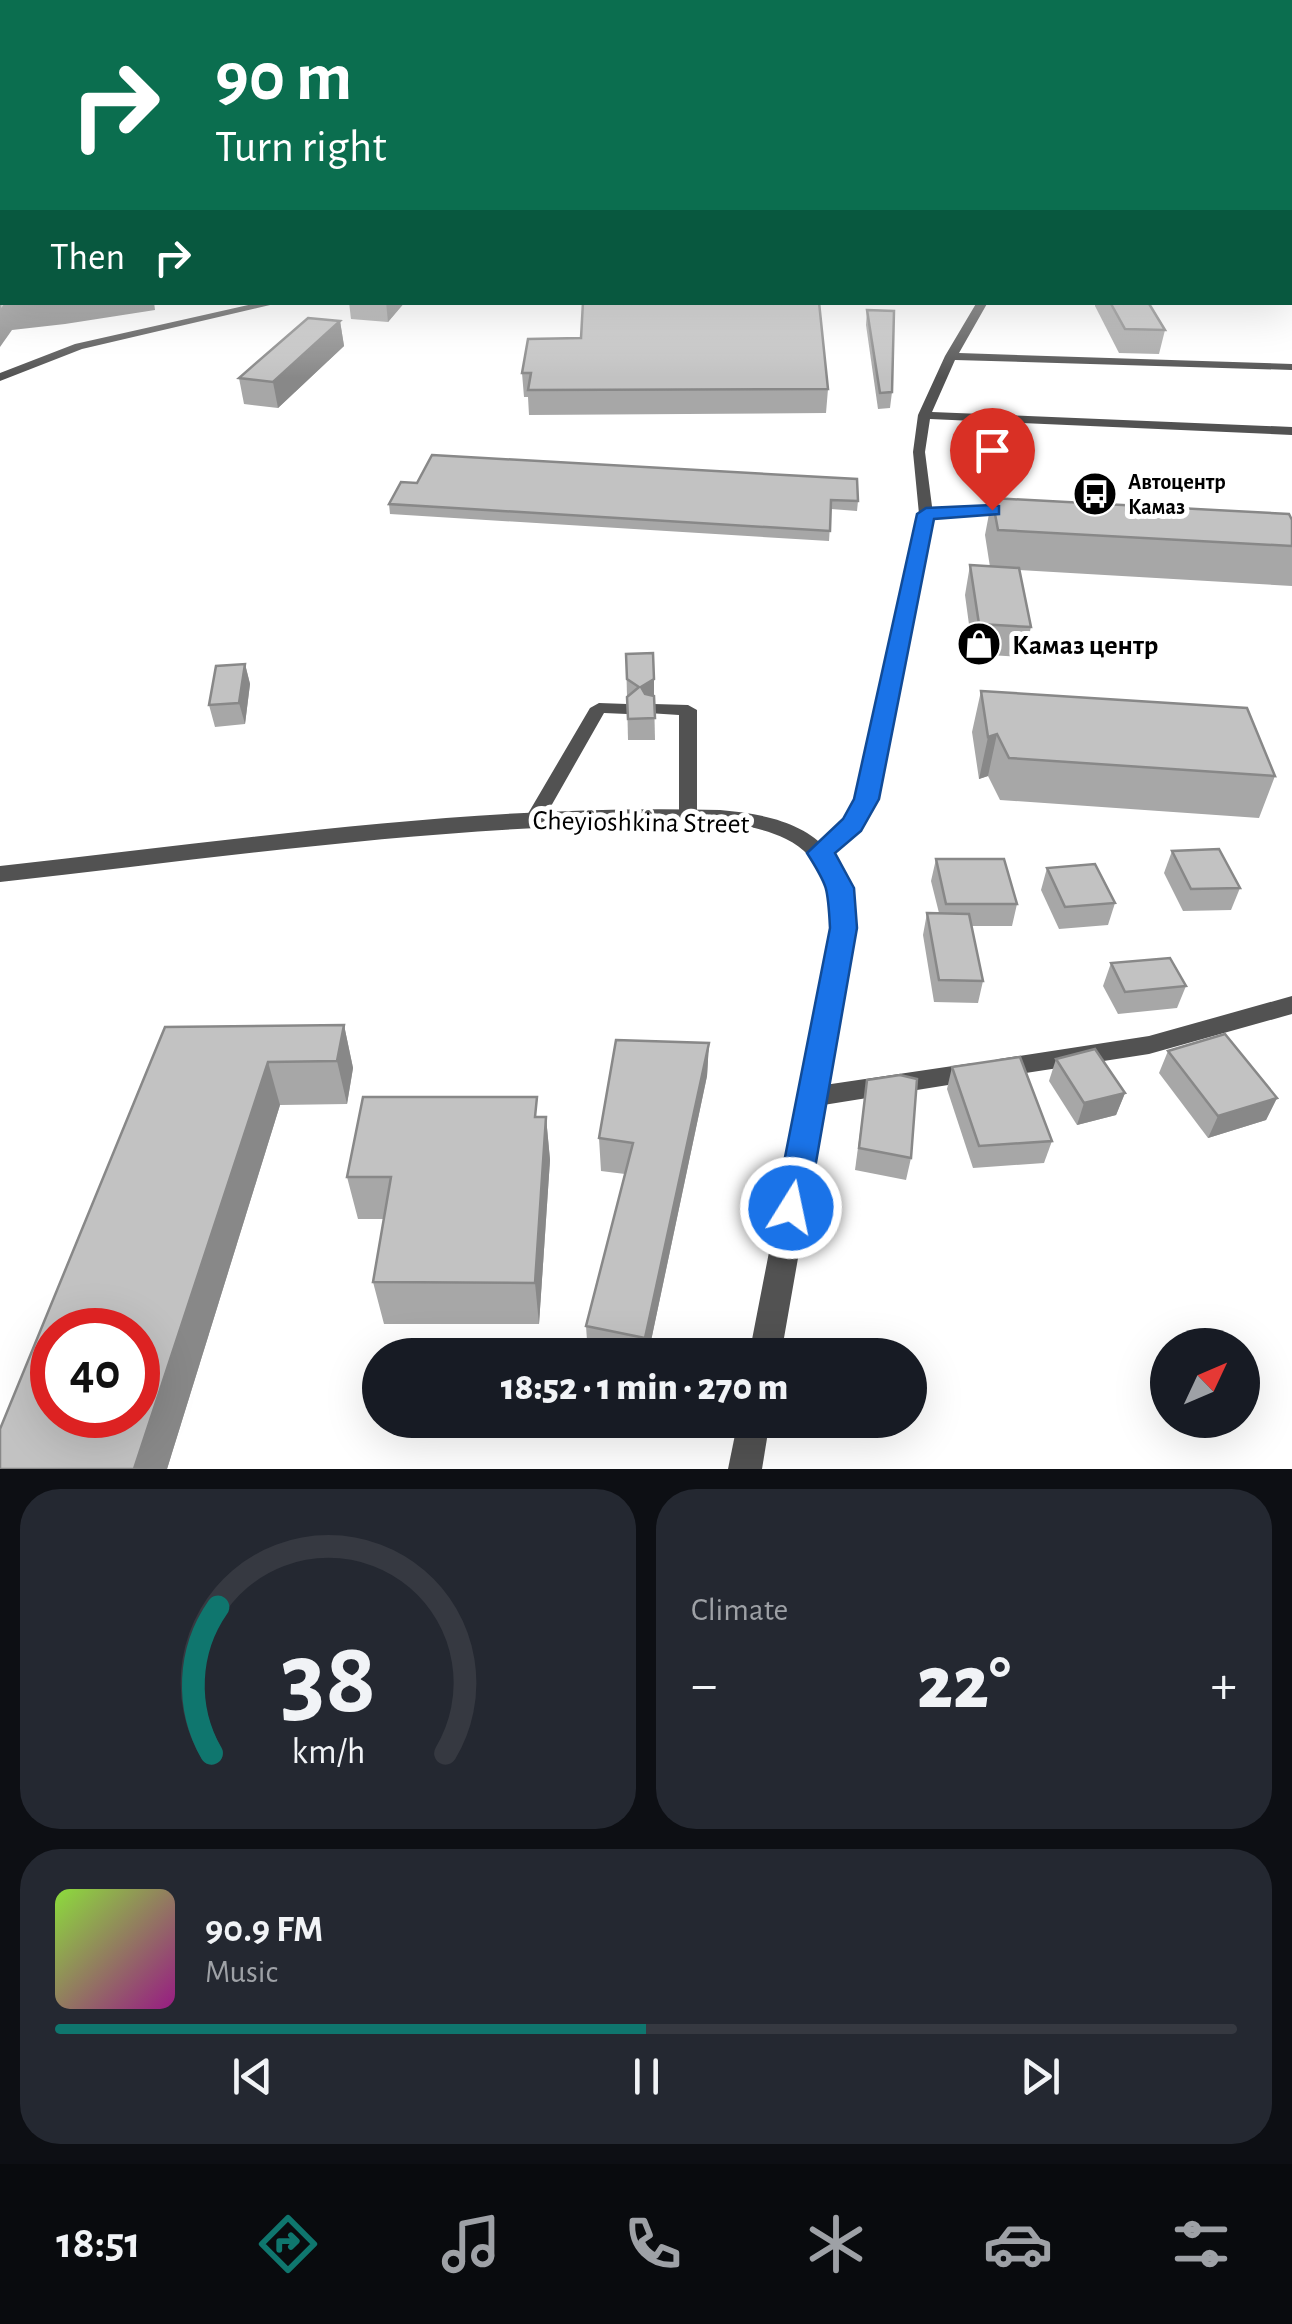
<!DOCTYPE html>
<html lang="en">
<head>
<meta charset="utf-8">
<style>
	:root { --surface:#171b24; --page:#242831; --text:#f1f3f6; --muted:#9ea1a6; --line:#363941; --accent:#0f766e }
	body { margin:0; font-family:"Alegreya Sans",sans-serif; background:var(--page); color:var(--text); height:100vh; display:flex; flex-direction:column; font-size:38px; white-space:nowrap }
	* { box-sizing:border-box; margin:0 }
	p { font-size:32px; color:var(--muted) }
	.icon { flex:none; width:55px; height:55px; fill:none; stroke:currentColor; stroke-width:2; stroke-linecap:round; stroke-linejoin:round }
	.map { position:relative; height:1469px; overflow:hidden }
	.side { display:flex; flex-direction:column; gap:20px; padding:20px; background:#0d0f14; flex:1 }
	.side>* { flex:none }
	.hud { position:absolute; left:0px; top:0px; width:1292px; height:305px; box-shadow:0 10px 40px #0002; background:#0b6e4f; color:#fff; overflow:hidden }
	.needle { width:65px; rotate:46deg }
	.tools { position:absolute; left:1150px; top:1328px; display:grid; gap:20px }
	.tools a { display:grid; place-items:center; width:110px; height:110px; border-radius:50%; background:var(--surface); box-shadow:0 10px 40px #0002; font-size:50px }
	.speed { position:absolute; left:30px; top:1308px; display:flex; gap:20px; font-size:50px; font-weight:700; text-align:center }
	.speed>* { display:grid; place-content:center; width:130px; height:130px; border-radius:50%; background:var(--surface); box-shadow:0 10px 40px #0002; line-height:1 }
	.speed .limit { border:15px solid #d22; background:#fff; color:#111 }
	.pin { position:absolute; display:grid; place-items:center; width:85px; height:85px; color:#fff; margin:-102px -42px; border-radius:50% 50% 50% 0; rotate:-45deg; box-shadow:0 0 10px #0007 }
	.pin .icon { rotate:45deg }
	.me { position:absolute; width:110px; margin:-55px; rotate:10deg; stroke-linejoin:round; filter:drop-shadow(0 0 8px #0008) }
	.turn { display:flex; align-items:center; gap:35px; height:210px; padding:0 50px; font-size:45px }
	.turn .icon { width:130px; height:130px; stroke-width:2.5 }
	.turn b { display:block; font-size:70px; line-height:85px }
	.then { display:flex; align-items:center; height:95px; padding:0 50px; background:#0003; gap:20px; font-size:38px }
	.big { font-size:75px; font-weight:800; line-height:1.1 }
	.side .widget { flex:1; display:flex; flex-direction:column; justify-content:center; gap:15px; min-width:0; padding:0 35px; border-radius:40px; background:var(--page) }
	.side .dial { align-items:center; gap:0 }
	.dial svg { height:260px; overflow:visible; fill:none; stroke:var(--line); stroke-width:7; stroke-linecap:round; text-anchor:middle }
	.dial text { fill:var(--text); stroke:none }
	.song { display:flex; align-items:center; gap:30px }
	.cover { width:120px; height:120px; border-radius:15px; background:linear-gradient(135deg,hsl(90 70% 55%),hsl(310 70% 35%)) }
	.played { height:10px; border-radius:5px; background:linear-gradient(90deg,var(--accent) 50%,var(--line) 50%) }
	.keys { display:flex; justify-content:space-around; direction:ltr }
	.heat { display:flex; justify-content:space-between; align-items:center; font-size:55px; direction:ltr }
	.side .tiles { flex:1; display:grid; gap:20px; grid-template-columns:1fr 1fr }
	.widget:last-child { grid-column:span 2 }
	.trip { position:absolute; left:362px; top:1338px; width:565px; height:100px; border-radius:50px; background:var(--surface); box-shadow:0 10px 40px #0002; font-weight:800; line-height:100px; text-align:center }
	.menu { display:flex; height:160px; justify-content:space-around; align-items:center; background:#090b0e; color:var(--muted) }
	.menu .icon { width:70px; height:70px }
	.menu .on { color:var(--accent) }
	.menu b { font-size:45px; color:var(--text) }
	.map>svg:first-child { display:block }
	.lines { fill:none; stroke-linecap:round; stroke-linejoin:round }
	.service { fill:#525252; fill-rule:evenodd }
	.minor { fill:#525252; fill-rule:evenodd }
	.tertiary { fill:#525252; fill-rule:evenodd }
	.wall { fill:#a7a7a7 }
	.shaded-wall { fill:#888 }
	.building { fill:#c2c2c2; stroke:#888; stroke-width:2.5; fill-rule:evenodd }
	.route { fill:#1a73e8; stroke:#114b97; stroke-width:2.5 }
	.labels { text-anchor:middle; stroke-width:10; stroke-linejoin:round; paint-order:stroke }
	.far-poi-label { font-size:22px; font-weight:bold; fill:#000; stroke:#fff; text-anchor:start }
	.poi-label { font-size:28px; font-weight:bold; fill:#000; stroke:#fff; text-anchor:start }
	.street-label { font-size:28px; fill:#000; stroke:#fff }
</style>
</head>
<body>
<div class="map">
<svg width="1292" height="1469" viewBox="0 0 1292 1469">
	<rect width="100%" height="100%" fill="#fff"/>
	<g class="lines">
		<g class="service">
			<rect x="1290" y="195" width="2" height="6"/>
			<polygon points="261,302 283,302 82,349 0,381 0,373 75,344"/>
			<polygon points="977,302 988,302 959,353 1292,364 1292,370 955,360 932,412 1292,427 1292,435 930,419 925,452 933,514 875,799 859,830 826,858 812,858 809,853 812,848 845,821 857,799 919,514 913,452 918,415 945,356"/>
			<polygon points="599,703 627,704 636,709 627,714 604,713 542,822 528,822 526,817 590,708"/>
			<polygon points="654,704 688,705 697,710 697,817 695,822 681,822 679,817 679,715 648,713 645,709"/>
			<polygon points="1292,996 1292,1014 1149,1054 999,1077 991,1075 988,1068 991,1061 999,1059 1149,1036"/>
			<polygon points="973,1063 981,1065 984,1072 981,1079 973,1081 811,1107 803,1104 799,1097 803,1090 811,1087"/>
		</g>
		<polygon class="minor" points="1014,505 1022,510 1020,513 926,519 918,514 926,509"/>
		<g class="tertiary">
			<path d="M720,810C803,817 847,841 856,928L781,1355H749L832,928C829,890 823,857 786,839C737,815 674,824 621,825C413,829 207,859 0,882V866C239,840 479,803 720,810Z"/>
			<polygon points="738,1420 770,1420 762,1469 728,1469"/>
		</g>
	</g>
	<g class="wall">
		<polygon points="349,302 405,302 388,322 351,319"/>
		<polygon points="1095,302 1148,302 1165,330 1159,354 1119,353 1095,306"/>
		<polygon points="867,310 892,392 890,408 878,409 866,325"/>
		<polygon points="340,321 344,346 278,408 244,404 239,378"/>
		<polygon points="522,373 828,389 826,413 529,415 528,397 524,397"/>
		<polygon points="401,482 858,501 857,511 831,509 829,541 390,514 389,504"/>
		<polygon points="992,498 1292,520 1292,586 1019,570 1031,627 1024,657 973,654 965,595 970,565 990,567 985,535"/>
		<polygon points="626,654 654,696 655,740 628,740"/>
		<polygon points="245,664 250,684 245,724 215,727 209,705"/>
		<polygon points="981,691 1275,776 1259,818 1000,800 988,776 979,779 972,732"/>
		<polygon points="1172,851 1240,888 1231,910 1183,911 1164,873"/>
		<polygon points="936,859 1017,904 1012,926 972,926 983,981 978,1003 934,1002 923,935 927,913 939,913 931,881"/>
		<polygon points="1047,868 1115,903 1108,925 1059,929 1041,890"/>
		<polygon points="1111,963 1186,986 1177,1008 1118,1014 1103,986"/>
		<polygon points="344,1025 353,1068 347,1104 280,1105 167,1469 0,1469 165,1027"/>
		<polygon points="709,1043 707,1076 648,1355 588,1355 586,1326 625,1174 601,1171 599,1138"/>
		<polygon points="1168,1051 1277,1098 1266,1120 1208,1138 1159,1073"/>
		<polygon points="1056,1059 1125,1093 1116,1115 1077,1125 1049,1081"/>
		<polygon points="952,1067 1052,1141 1044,1163 973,1168 947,1089"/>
		<polygon points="867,1080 911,1158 906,1180 855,1170"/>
		<polygon points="539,1117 546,1117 550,1160 539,1324 384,1324 373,1282 384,1219 358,1219 347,1177"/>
	</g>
	<g class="shaded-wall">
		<polygon points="30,302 154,302 155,310 65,324 12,330 0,347 0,312 5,305"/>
		<polygon points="386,302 405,302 388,322"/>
		<polygon points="340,321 344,346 278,408 273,382"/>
		<polygon points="245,664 250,684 245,724 239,703"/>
		<polygon points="654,679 654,700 641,708 641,687"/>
		<polygon points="997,734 988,776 979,779 988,737"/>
		<polygon points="344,1025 353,1068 347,1104 337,1061"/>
		<polygon points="709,1043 707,1076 648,1355 645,1355 645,1338"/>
		<polygon points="268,1062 280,1105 167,1469 134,1469"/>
		<polygon points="1125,1093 1116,1115 1077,1125 1084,1103"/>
		<polygon points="1277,1098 1266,1120 1208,1138 1218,1116"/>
		<polygon points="546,1117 550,1160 539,1324 535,1283"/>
	</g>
	<g class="building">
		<polygon points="2,224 2,302 30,302 5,305 0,312 0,225"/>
		<polygon points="583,302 819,302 828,389 528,390 531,373 522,373 528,339 581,338"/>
		<polygon points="1110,302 1148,302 1165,330 1125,329"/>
		<polygon points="867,310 894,311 892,392 880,393"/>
		<polygon points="308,318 340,321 273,382 239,378"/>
		<polygon points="432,455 857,479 858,501 831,500 830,531 389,504 401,482 417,483"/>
		<polygon points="992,498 1289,514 1292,520 1292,546 998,530"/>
		<polygon points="970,565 1019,568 1031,627 979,624"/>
		<polygon points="653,653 654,679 641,687 645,694 654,696 655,718 628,719 627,697 639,687 627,679 626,654"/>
		<polygon points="245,664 239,703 209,705 216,666"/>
		<polygon points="981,691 1247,708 1275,776 1009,758 997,734 988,737"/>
		<polygon points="1219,849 1240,888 1191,889 1172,851"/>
		<polygon points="936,859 1004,859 1017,904 946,904"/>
		<polygon points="1095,864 1115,903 1065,907 1047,868"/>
		<polygon points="927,913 969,914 983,981 939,980"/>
		<polygon points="1170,958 1186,986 1125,992 1111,963"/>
		<path d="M344,1025L337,1061L268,1062L134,1469H0V1429L165,1027ZM52,1330H138V1415H52Z"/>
		<polygon points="1225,1034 1277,1098 1218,1116 1168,1051"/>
		<polygon points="616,1040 709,1043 645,1338 586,1326 633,1143 599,1138"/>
		<polygon points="1095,1049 1125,1093 1084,1103 1056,1059"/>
		<polygon points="1020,1057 1052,1141 979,1146 952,1067"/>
		<polygon points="900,1075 917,1079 911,1158 859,1148 867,1080"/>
		<polygon points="363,1097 537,1097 535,1117 546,1117 535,1283 373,1282 391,1177 347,1177"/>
	</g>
	<linearGradient id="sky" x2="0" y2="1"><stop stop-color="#8baccb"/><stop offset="0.46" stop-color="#fff"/><stop offset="1" stop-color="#fff" stop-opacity="0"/></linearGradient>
	<rect width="1292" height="378" fill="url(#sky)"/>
	<path class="route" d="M992,505L999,506V514L934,519L879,799L861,831L835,853L854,888L857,928L808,1208L803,1218L791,1222L780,1218L775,1208L830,928C828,888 828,886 807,853L843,819L854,799L917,514L926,508Z"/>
	<defs>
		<symbol id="bus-disc" viewBox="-11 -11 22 22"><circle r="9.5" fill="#000" stroke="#fff"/><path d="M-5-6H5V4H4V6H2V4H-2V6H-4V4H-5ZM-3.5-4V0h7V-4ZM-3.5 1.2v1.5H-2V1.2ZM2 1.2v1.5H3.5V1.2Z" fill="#fff"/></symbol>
		<symbol id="shop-disc" viewBox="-11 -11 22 22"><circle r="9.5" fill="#000" stroke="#fff"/><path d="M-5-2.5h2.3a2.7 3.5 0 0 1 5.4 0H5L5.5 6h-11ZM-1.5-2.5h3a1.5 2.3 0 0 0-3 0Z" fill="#fff"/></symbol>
	</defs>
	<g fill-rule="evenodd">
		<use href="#bus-disc" x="1070" y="469" width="50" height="50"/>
		<use href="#shop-disc" x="954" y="619" width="50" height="50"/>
	</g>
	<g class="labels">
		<g class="far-poi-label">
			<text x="1128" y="489">Автоцентр<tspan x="1128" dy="25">Камаз</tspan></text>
		</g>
		<g class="poi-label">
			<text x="1012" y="654">Камаз центр</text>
		</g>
		<g class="street-label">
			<text transform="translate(641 821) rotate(1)" y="10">Cheyioshkina Street</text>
		</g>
	</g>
</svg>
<div class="tools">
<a><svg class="needle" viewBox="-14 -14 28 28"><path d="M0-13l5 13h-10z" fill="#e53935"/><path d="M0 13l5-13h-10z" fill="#9ea1a6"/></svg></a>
</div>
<div class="speed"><div class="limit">40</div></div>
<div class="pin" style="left:992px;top:510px;background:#d93025"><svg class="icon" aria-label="arrive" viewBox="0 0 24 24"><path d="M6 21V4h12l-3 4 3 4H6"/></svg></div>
<svg class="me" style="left:791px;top:1208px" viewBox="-20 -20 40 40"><circle r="17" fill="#1a73e8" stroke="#fff" stroke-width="3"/><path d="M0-11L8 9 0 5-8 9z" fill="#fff"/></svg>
<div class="trip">18:52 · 1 min · 270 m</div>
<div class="hud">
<div class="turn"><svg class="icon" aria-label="right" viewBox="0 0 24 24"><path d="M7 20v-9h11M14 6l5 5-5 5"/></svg><div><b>90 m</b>Turn right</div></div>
<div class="then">Then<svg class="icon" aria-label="right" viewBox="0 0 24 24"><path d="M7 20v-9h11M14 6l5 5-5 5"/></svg></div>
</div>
</div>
<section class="side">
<div class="tiles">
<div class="widget dial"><svg viewBox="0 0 100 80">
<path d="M14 69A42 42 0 1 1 86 69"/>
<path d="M14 69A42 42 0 0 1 16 24" stroke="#0f766e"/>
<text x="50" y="56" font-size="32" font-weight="700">38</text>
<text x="50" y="72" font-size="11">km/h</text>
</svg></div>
<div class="widget"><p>Climate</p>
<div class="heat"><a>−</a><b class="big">22°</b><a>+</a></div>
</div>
<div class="widget">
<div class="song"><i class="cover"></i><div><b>90.9 FM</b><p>Music</p></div></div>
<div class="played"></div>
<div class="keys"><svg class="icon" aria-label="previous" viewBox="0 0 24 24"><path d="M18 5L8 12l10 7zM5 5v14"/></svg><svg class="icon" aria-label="pause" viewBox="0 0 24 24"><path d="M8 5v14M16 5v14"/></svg><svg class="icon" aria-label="next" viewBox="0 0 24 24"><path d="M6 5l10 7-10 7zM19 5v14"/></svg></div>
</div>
</div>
</section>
<nav class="menu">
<b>18:51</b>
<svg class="icon on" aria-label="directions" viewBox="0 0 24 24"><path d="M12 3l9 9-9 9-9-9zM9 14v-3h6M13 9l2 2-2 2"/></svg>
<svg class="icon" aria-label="music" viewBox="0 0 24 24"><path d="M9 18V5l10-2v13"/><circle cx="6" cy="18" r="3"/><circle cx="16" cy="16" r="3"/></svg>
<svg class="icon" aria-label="phone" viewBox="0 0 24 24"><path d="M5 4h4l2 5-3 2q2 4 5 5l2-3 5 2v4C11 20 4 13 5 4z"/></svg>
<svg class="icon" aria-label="climate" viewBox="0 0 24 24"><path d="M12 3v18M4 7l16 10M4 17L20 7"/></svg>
<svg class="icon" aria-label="car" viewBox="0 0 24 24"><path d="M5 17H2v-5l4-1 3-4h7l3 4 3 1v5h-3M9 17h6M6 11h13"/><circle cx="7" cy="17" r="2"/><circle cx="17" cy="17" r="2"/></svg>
<svg class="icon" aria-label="filters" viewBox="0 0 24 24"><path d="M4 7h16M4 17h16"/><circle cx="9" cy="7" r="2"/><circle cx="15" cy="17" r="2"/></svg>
</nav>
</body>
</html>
